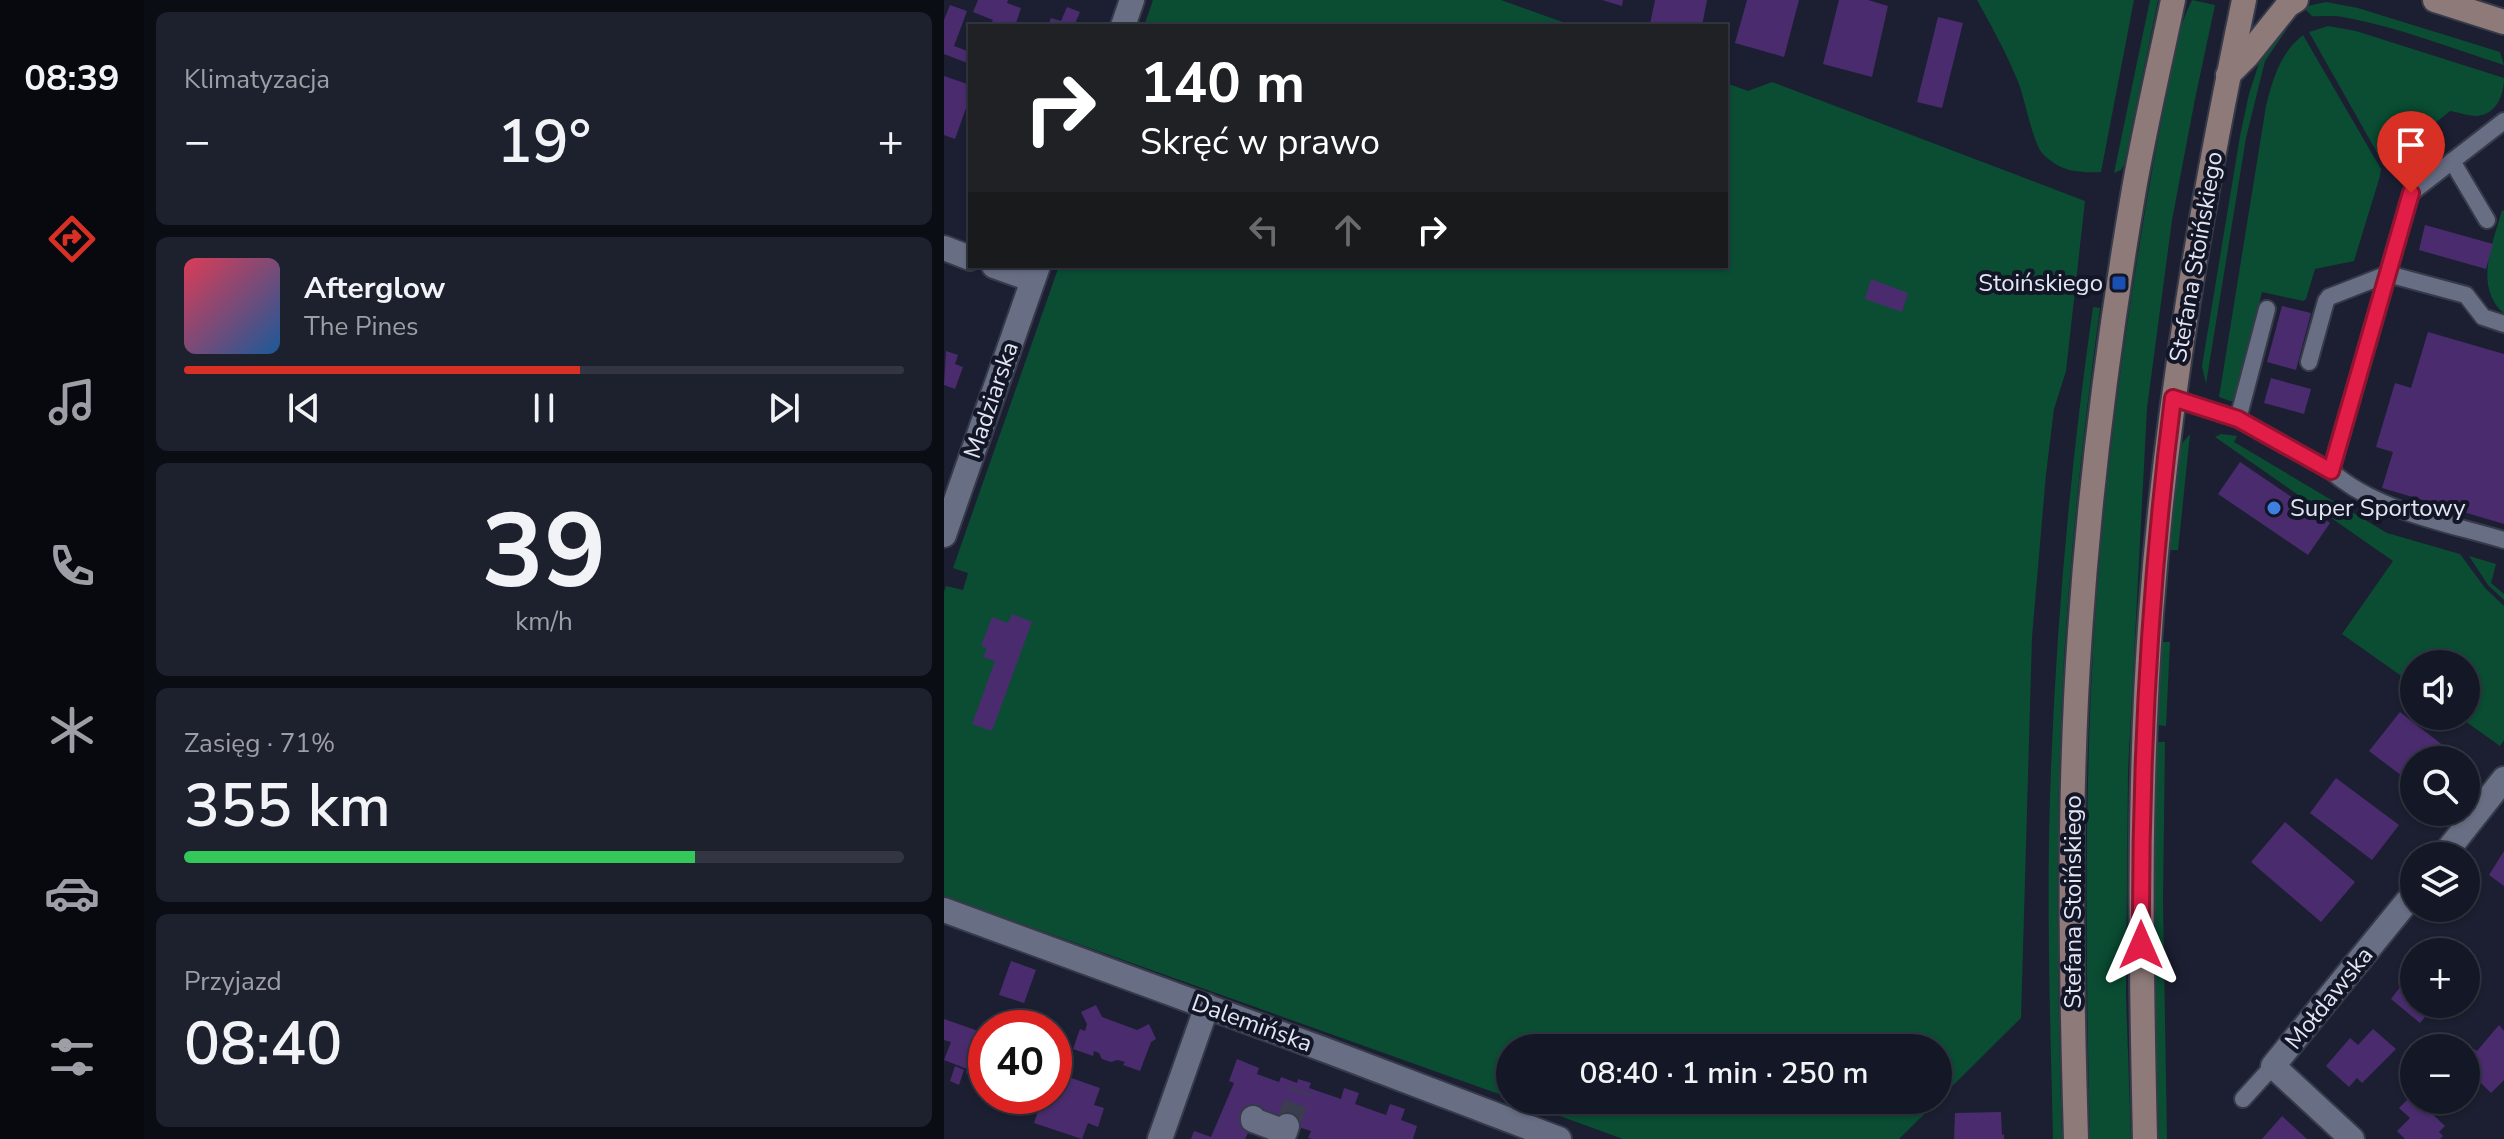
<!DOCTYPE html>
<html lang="pl">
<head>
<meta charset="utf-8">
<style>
	:root { --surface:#141725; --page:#1d202d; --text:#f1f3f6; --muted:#9d9fa7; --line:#333642; --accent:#d93025 }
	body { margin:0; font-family:"Nunito Sans",sans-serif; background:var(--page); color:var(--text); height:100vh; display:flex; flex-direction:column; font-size:30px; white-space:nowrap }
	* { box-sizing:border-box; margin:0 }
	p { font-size:26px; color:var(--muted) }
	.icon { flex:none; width:44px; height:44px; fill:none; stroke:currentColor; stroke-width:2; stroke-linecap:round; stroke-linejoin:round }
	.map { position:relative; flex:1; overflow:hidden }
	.panel { display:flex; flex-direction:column; gap:12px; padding:12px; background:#0b0d14; width:800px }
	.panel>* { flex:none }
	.banner { position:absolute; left:24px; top:24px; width:760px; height:244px; border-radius:0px; box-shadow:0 2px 6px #0004,0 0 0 2px var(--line); background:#202124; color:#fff; overflow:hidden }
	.controls { position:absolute; left:1456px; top:650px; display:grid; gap:16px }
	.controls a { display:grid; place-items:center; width:80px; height:80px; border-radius:50%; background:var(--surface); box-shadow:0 2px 6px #0004,0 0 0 2px var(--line); font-size:40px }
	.speed { position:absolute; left:24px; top:1010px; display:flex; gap:16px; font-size:40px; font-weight:700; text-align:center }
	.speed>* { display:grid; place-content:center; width:104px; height:104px; border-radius:50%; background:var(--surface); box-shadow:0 2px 6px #0004,0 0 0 2px var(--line); line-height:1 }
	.speed .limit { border:12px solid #d22; background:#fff; color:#111 }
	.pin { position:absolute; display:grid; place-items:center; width:68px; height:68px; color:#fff; margin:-82px -34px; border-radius:50% 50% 50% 0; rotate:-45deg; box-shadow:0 0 8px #0007 }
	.pin .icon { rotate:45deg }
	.me { position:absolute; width:88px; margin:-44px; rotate:0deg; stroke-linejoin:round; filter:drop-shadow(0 0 6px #0008) }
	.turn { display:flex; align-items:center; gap:28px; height:168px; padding:0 40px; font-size:36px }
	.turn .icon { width:104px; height:104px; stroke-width:2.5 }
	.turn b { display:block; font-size:56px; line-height:68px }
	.lanes { display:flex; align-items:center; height:76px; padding:0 40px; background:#0003; justify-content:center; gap:40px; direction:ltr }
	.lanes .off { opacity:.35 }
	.big { font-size:60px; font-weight:600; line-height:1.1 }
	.panel .tile { flex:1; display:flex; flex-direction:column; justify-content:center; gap:12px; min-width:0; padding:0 28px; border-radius:12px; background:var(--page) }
	.panel .dial { align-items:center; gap:0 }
	.dial b { font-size:104px; line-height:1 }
	.song { display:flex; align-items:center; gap:24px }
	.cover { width:96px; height:96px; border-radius:12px; background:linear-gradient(135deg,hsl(350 70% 55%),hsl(210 70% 35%)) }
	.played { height:8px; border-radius:4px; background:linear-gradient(90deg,var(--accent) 55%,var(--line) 55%) }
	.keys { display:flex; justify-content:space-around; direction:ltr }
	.heat { display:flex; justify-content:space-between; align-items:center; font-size:44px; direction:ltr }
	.charge { height:12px; border-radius:6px; background:linear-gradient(90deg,#34c759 71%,var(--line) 0) }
	.trip { position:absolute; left:552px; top:1034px; width:456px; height:80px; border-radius:40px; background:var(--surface); box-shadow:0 2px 6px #0004,0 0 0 2px var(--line); font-weight:600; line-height:80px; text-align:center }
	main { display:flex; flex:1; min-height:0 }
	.menu { display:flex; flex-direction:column; width:144px; justify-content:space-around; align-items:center; background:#08090f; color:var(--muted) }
	.menu .icon { width:56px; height:56px }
	.menu .selected { color:var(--accent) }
	.menu b { font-size:36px; color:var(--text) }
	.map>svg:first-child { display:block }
	.green { fill:#0a4d33 }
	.building { fill:#4a2c6e }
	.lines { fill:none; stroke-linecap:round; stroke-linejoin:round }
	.street-tunnel { stroke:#393d4e; stroke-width:24; stroke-dasharray:24 12; stroke-linecap:butt }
	.lane-casing { stroke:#363a49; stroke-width:20 }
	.street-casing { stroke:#363a49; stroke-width:28 }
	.secondary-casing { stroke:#363a49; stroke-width:28 }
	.lane { stroke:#686e84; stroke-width:16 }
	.street { stroke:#686e84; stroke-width:24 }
	.secondary { stroke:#8d7a79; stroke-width:24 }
	.route-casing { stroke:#92132f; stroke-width:20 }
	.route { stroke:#e11d48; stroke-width:14 }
	.transit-dot { fill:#1a4fb4; stroke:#121627; stroke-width:3 }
	.shop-dot { fill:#3f7fe0; stroke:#121627; stroke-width:3 }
	.labels { text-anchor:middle; stroke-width:8; stroke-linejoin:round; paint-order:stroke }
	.street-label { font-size:24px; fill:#e2e6f3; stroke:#121627 }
	.poi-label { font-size:24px; fill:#e2e6f3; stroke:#121627; text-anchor:end }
</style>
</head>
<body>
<main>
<nav class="menu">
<b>08:39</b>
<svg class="icon selected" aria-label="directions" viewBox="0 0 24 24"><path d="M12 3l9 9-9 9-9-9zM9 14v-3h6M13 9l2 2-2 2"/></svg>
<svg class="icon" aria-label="music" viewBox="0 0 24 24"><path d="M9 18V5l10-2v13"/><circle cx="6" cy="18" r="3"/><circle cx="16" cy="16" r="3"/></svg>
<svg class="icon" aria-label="phone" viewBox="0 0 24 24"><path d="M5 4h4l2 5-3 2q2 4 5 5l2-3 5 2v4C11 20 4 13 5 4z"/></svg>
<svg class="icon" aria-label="climate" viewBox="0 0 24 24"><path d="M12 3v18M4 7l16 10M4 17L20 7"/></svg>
<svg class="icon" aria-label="car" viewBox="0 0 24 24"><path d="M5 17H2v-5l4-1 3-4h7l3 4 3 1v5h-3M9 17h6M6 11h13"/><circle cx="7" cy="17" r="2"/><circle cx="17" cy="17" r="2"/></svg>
<svg class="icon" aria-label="filters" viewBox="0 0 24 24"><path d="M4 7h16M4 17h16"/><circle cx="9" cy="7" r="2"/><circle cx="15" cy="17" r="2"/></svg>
</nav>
<section class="panel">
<div class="tile"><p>Klimatyzacja</p>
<div class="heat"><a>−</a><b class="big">19°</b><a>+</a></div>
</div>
<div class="tile">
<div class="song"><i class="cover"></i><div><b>Afterglow</b><p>The Pines</p></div></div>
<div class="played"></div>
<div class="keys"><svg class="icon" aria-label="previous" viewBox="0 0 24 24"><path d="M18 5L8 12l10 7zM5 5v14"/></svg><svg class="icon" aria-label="pause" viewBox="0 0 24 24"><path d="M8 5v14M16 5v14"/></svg><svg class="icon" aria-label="next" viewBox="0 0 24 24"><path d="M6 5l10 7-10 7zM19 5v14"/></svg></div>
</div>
<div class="tile dial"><b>39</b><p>km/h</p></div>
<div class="tile"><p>Zasięg · 71%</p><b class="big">355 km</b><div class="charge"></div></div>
<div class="tile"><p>Przyjazd</p><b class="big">08:40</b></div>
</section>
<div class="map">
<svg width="1560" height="1139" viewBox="0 0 1560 1139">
	<rect width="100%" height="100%" fill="#1b1f31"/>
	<g class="green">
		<polygon points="209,0 557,0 630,26 200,26"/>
		<path d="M1033,0H1190L1157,172C1134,173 1117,172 1099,154C1089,144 1081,100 1075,84C1063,54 1048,27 1033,0Z"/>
		<polygon points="1206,0 1214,0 1180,165 1177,170 1170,173"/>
		<path d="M1248,0L1271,5L1251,99L1228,220L1203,408L1184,771L1182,995L1187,1139H1146C1142,976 1140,813 1149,650C1157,513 1174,377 1196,242C1204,190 1214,138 1224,87C1230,58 1234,27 1248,0Z"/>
		<path d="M1382,2L1414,8L1556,52L1560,65C1507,48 1454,27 1399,17C1389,15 1378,17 1368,16L1359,7Z"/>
		<polygon points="1341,24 1343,29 1321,61 1302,138 1262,384 1258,366 1296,136 1305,94 1316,60 1323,46"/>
		<path d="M1384,26L1412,31L1560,78C1560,94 1553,115 1532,116C1524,116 1514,112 1506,111L1440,165L1365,32Z"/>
		<path d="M1359,35L1437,169L1436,176L1410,261L1371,269L1362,299L1359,301L1318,292L1293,395L1290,401H1286L1275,397L1322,106C1329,79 1336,53 1359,35Z"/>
		<polygon points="828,82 1141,201 1122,371 1110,409 1102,474 1088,637 1077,1018 955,1139 679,1139 572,1100 994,1100 994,1048 566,1048 566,1098 0,896 0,592 2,586 19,590 24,573 9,568 115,266 782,266 782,83 804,91"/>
		<path d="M1558,210L1560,211V314C1529,286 1549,244 1558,210Z"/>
		<path d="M1149,307L1156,308C1140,425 1127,542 1120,659C1111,819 1113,979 1118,1139H1109C1106,1016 1102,891 1107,768C1113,614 1127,460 1149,307Z"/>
		<polygon points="1246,434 1234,550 1226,550 1235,454 1236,446"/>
		<polygon points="1277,434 1293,436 1290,442 1443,533 1516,554 1541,588 1560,606 1560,740 1556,746 1514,716 1522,716 1522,664 1470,664 1470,685 1398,634 1449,561 1271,437"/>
		<polygon points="1525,556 1552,564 1547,583 1560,594 1560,600 1544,585"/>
		<polygon points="1218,642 1226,642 1222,726 1214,725"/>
		<path d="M1213,742H1221L1219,901L1223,1139H1215C1211,1007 1208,874 1213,742Z"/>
	</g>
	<g class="building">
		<polygon points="34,0 64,0 63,3 77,8 71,26 46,26 49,20 29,12"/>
		<polygon points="658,0 679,0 678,6"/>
		<polygon points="711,0 763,0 758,26 706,24"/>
		<polygon points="803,0 855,0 840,57 791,43"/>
		<polygon points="895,0 924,0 944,6 928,77 879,64"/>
		<polygon points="6,5 23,11 10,46 26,52 26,64 0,54 0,20"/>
		<polygon points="123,7 136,12 130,26 104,26 107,18 117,21"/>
		<polygon points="994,17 1019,23 998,108 973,102"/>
		<polygon points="0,76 26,85 26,97 11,139 0,135"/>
		<polygon points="1481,225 1549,244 1542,269 1475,250"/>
		<polygon points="927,279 964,293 958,312 921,299"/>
		<polygon points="1338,306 1367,313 1352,370 1323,362"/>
		<polygon points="1484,332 1560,354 1560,524 1438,488 1449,452 1432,447 1451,383 1467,388"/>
		<polygon points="2,351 14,355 11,364 19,367 11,389 0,385"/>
		<polygon points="1327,378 1367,389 1360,414 1320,403"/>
		<polygon points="1296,462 1386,523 1364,555 1274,494"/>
		<polygon points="68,614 88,622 48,731 28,724 51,661 39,657 43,648 37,646 48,617 64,623"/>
		<polygon points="1456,712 1514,757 1511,760 1470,760 1470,785 1425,751"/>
		<polygon points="1392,778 1455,825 1428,860 1366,813"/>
		<polygon points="1341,822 1411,882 1377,922 1307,862"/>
		<polygon points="1560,851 1560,886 1545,875"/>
		<polygon points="67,961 92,970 80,1003 55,995"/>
		<polygon points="1470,970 1470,1004 1492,1004 1476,1023 1447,999 1456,987 1454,982 1459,976 1465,977"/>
		<polygon points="152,1005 158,1017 193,1030 205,1024 212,1039 207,1042 196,1071 179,1065 181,1062 173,1060 167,1062 158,1059 155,1053 150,1051 149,1056 129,1049 136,1029 141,1031 143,1024 137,1012"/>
		<polygon points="0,1019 37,1032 31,1047 42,1051 42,1080 22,1073 23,1069 0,1060 7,1042 0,1040"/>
		<polygon points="1555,1025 1560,1031 1560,1080 1547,1093 1522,1068 1522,1057 1530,1049 1533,1051"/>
		<polygon points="1429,1029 1452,1049 1418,1083 1413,1078 1405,1087 1382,1066 1406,1038 1414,1045"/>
		<polygon points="293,1059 315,1068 313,1074 335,1082 337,1077 353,1083 354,1079 367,1083 365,1088 397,1099 400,1088 415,1093 411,1104 442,1115 446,1104 461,1109 457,1120 473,1126 469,1139 368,1139 364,1138 367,1131 314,1115 307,1135 304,1133 301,1139 247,1139 250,1131 267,1137 290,1083 285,1081"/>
		<polygon points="11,1066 20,1070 15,1085 6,1081"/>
		<polygon points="110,1072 156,1088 150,1105 160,1108 154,1127 144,1123 138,1139 90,1123 95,1108 90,1106 89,1096 110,1096"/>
		<polygon points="1468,1095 1470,1100 1486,1100 1480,1106 1501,1126 1495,1132 1499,1136 1496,1139 1461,1139 1453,1131 1466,1118 1455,1108"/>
		<polygon points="1057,1112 1058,1135 1060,1134 1060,1139 1010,1139 1011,1113"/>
		<polygon points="1338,1116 1363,1139 1318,1139"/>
	</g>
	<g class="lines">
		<polyline class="street-tunnel" points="343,1126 356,1090"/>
		<defs>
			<g id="lane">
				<polyline points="1508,161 1543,220"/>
				<polyline points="1365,362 1382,301 1385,297 1444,274 1522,295 1539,317 1560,324"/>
				<polyline points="1229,398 1294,419 1387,471 1467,193 1560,121"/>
				<polyline points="1294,419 1323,309"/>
				<path d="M1387,471C1432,511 1503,523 1560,540"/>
				<polyline points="1299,1099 1329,1066"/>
			</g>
			<g id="street">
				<polyline points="179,26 188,0"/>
				<polyline points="0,248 26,258"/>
				<polyline points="50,266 89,280"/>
				<polyline points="0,535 94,266"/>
				<polyline points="1499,856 1560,779"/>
				<polyline points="0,910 384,1051 615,1139"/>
				<polyline points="309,1118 309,1120 341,1132 343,1126"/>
				<polyline points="216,1139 263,1006"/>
				<polyline points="1408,1139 1329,1066 1470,893"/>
			</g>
			<g id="secondary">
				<polyline points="1491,0 1560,22"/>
				<polyline points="1284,75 1303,56 1344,5 1352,0"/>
				<path d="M1132,1139C1127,970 1124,801 1136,632C1146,484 1165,336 1190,189C1201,126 1216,63 1229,0"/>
				<path d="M1201,1139C1197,964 1194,789 1207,614C1222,407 1258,203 1300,0"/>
			</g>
		</defs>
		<use href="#lane" class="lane-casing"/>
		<use href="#street" class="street-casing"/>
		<use href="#secondary" class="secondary-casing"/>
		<use href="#lane" class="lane"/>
		<use href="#street" class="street"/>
		<use href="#secondary" class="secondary"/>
	</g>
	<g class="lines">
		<defs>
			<path id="route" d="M1197,945C1196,762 1206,580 1229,398L1294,419L1387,471L1467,193"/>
		</defs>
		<use href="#route" class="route-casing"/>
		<use href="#route" class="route"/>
	</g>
	<rect class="transit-dot" x="1167" y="275" width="16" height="16" rx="4"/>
	<circle class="shop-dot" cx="1330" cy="508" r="8"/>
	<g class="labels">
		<g class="street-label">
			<text transform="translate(1252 257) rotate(-80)" y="8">Stefana Stoińskiego</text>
			<text transform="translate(47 400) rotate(-71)" y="8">Madziarska</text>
			<text transform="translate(1129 902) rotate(-90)" y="8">Stefana Stoińskiego</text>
			<text transform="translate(1385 998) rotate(-51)" y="8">Mołdawska</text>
			<text transform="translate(308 1023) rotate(20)" y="8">Dalemińska</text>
		</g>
		<g class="poi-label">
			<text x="1159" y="291">Stoińskiego</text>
			<text x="1346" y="516" text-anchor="start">Super Sportowy</text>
		</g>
	</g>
</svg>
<div class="controls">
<a><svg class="icon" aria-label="sound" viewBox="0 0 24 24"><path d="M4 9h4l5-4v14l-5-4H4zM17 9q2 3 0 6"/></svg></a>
<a><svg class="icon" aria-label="search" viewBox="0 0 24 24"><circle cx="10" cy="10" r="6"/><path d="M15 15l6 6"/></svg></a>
<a><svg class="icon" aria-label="layers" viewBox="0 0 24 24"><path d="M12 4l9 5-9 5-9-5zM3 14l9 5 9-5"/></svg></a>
<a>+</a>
<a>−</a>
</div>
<div class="speed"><div class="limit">40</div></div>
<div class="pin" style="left:1467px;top:193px;background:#d93025"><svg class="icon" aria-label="arrive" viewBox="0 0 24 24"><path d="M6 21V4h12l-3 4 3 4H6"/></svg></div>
<svg class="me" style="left:1197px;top:945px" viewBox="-20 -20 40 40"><path d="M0-17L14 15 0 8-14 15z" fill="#e11d48" stroke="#fff" stroke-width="4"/></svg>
<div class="trip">08:40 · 1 min · 250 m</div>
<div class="banner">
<div class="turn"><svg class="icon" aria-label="right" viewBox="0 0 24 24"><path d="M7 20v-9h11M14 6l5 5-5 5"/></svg><div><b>140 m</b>Skręć w prawo</div></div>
<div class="lanes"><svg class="icon off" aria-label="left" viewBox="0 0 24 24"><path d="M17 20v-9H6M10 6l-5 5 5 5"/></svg><svg class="icon off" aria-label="ahead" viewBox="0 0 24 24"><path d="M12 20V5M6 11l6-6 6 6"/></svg><svg class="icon" aria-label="right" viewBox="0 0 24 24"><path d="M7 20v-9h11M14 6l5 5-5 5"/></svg></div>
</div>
</div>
</main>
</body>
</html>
